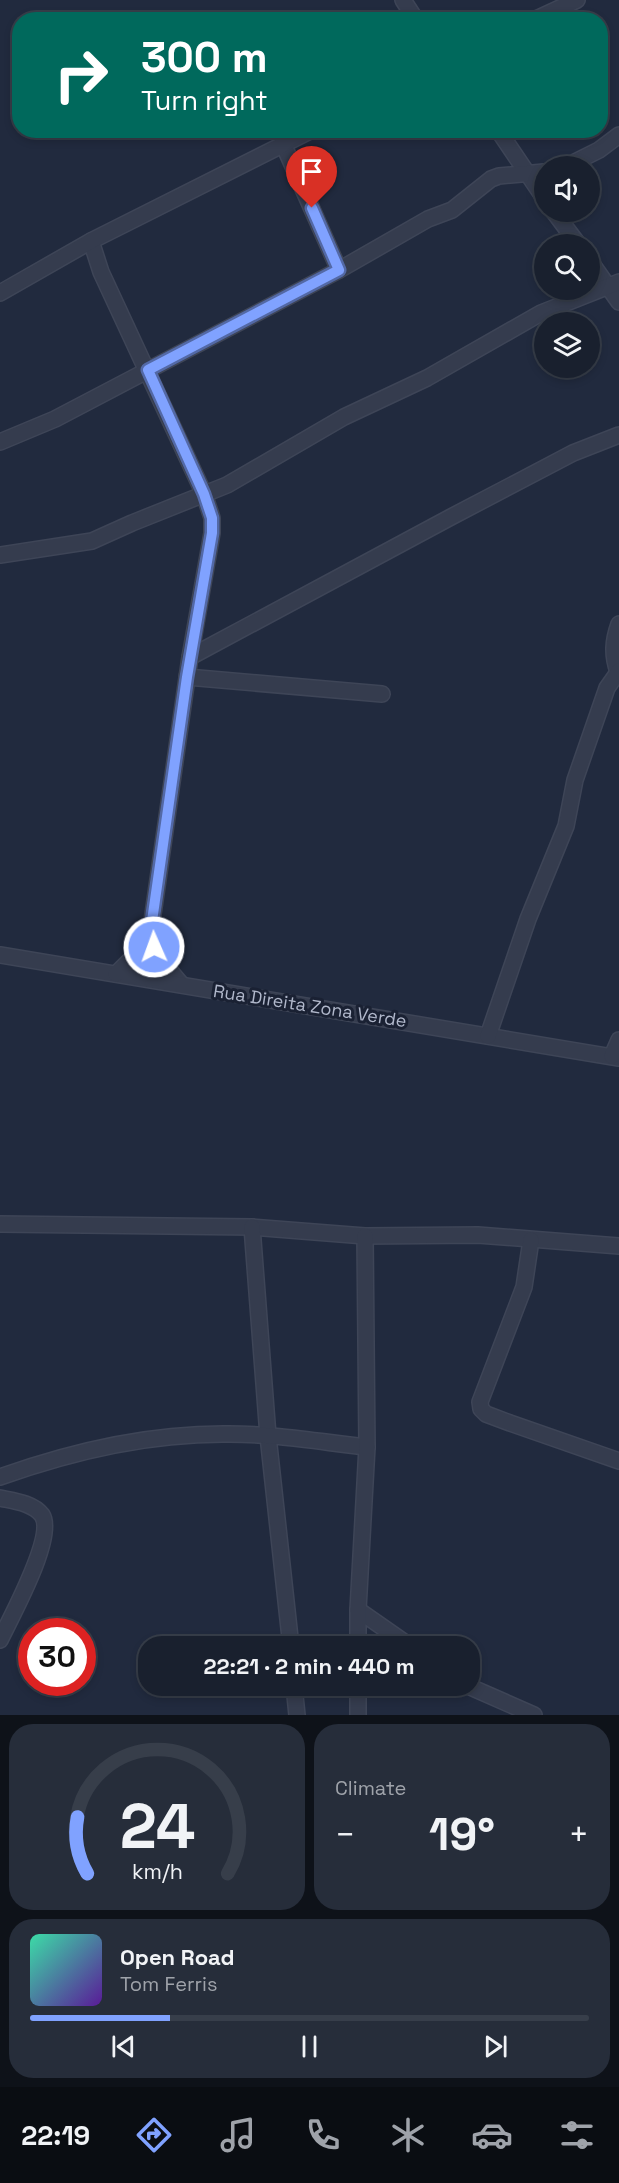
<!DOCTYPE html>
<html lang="en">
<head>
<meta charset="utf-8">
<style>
	:root { --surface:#19202e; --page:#262d3a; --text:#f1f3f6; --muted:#9fa3aa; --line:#373e4a; --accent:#80a2ff }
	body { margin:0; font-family:"Space Grotesk",sans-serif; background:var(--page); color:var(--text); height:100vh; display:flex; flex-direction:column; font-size:22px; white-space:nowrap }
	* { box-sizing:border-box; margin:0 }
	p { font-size:20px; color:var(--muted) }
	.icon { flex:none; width:33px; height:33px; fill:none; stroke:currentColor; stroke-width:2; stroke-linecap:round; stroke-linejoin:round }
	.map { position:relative; height:1715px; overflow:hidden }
	.side { display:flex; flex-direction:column; gap:9px; padding:9px; background:#0e1219; flex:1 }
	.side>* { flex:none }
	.banner { position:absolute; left:12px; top:12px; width:596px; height:126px; border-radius:24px; box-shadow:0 3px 9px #0003,0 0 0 2px var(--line); background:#00695c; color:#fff; overflow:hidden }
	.buttons { position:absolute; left:534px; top:156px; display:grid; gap:12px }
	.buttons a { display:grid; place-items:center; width:66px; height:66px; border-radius:50%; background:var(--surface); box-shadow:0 3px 9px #0003,0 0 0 2px var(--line); font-size:30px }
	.speed { position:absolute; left:18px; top:1618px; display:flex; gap:12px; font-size:30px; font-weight:700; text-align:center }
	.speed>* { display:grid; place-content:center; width:78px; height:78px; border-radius:50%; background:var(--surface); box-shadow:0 3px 9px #0003,0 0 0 2px var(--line); line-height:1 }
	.speed .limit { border:9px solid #d22; background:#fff; color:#111 }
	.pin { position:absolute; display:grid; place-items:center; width:51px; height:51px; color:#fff; margin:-62px -26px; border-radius:50% 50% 50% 0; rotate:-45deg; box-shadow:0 0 6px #0007 }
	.pin .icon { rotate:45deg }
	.me { position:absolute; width:66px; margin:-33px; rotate:358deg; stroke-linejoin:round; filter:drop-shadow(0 0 4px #0008) }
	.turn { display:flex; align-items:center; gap:21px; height:126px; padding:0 30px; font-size:27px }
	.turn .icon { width:78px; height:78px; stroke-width:2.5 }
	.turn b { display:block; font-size:42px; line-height:51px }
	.big { font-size:45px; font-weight:700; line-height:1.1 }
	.side .card { flex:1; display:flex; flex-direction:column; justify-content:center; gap:9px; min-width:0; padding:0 21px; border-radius:24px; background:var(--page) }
	.side .dial { align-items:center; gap:0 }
	.dial svg { height:156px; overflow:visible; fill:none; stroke:var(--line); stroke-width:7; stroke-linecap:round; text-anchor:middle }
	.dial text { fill:var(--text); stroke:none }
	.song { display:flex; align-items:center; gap:18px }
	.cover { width:72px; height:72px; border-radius:9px; background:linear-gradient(135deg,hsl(160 70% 55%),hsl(270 70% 35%)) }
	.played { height:6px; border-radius:3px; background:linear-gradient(90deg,var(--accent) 25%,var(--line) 25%) }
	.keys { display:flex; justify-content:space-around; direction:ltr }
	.heat { display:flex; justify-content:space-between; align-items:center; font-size:33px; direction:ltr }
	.side .tiles { flex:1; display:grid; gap:9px; grid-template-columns:1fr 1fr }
	.card:last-child { grid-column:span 2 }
	.trip { position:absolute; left:138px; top:1636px; width:342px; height:60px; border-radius:24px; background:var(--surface); box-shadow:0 3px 9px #0003,0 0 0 2px var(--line); font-weight:700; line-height:60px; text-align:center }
	.menu { display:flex; height:96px; justify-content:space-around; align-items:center; background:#0a0d12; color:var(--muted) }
	.menu .icon { width:42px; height:42px }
	.menu .active { color:var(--accent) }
	.menu b { font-size:27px; color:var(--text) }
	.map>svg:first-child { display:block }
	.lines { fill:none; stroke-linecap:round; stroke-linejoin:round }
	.minor-casing { stroke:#3e4557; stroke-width:18 }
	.minor { stroke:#353c4e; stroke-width:15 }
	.route-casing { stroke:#5369a6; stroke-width:15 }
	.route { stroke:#80a2ff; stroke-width:10 }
	.labels { text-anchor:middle; stroke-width:6; stroke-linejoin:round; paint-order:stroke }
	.street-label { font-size:18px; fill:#b0b7ca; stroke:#1a2133 }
</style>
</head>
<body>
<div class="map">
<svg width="619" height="1715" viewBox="0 0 619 1715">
	<rect width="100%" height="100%" fill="#212a3e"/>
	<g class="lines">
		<defs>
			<g id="minor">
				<polyline points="403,0 416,20"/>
				<polyline points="534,20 577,0"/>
				<polyline points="498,130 544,198"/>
				<polyline points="284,146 339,270"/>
				<polyline points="567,166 599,150 619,135"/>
				<polyline points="554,212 578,244"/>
				<polyline points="91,241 101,272 204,494 212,518 212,533 190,657 150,935 161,960 182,985"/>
				<polyline points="590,261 619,302"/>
				<polyline points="0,293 91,241 312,130"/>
				<polyline points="0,442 55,419 339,270 428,219 452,210 491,179 499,176 544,172"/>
				<polyline points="0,555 92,541 132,523 227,485 344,417 427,378 541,313 619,282"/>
				<polyline points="190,657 451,517 573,453 619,435"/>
				<path d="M618,672C612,654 613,641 619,624"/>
				<polyline points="187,677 382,694"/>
				<polyline points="0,955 619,1058"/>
				<polyline points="116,974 137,953 150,935"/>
				<polyline points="488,1036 528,919 566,826 575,780 607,688 619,671"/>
				<polyline points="612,1056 619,1040"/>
				<polyline points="0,1224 252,1227 365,1236 478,1235 619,1246"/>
				<polyline points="252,1227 268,1436 291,1647"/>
				<polyline points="531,1240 524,1287 480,1402 481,1409 486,1414 510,1423 619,1461"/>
				<path d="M0,1477C73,1451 152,1433 229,1434C275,1434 321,1442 367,1447"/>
				<path d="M0,1498C14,1501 33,1503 42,1515C56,1536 11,1617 0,1640"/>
				<polyline points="358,1610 411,1647"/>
				<polyline points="358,1647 358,1610 367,1447 365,1236"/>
				<polyline points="294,1686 297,1715"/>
				<polyline points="468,1686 534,1715"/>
				<polyline points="358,1715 358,1686"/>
			</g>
		</defs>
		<use href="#minor" class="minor-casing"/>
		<use href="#minor" class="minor"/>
	</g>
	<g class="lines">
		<defs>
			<polyline id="route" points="154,947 150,935 187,677 212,533 212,518 204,494 148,370 339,270 312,208"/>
		</defs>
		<use href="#route" class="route-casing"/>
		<use href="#route" class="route"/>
	</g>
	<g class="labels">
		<g class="street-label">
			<text transform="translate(310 1006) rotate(9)" y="6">Rua Direita Zona Verde</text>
		</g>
	</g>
</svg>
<div class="buttons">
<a><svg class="icon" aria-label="sound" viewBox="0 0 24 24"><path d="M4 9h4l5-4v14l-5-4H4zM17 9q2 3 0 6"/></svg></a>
<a><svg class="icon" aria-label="search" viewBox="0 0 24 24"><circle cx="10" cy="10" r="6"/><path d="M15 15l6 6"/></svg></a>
<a><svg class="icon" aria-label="layers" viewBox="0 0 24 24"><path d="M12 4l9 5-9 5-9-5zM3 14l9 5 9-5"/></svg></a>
</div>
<div class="speed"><div class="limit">30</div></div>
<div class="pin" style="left:312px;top:208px;background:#d93025"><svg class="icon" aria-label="arrive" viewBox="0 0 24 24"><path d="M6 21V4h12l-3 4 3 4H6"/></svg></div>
<svg class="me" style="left:154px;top:947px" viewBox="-20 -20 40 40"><circle r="17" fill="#80a2ff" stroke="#fff" stroke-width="3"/><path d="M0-11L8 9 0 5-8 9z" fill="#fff"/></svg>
<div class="trip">22:21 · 2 min · 440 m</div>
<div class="banner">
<div class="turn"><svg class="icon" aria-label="right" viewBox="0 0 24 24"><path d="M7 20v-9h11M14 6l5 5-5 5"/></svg><div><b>300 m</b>Turn right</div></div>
</div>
</div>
<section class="side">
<div class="tiles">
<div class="card dial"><svg viewBox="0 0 100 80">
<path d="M14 69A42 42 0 1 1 86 69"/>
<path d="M14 69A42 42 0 0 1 9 40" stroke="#80a2ff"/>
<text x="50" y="56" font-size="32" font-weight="700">24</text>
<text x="50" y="72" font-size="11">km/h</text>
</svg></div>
<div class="card"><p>Climate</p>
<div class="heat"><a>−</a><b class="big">19°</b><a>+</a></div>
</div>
<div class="card">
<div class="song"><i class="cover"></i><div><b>Open Road</b><p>Tom Ferris</p></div></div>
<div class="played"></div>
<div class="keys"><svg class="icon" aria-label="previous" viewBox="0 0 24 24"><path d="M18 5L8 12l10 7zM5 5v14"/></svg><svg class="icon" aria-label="pause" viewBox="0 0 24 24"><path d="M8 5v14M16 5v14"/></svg><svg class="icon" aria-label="next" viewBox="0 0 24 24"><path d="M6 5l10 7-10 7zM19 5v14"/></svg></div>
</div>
</div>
</section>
<nav class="menu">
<b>22:19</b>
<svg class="icon active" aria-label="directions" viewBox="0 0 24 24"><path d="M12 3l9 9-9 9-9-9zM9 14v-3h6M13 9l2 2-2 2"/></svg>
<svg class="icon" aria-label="music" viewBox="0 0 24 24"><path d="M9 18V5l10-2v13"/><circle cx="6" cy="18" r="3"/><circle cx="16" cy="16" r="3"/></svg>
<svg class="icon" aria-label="phone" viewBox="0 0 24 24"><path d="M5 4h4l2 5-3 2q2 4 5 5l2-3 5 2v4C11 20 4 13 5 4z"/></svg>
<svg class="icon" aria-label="climate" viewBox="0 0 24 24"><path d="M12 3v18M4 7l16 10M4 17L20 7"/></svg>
<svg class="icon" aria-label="car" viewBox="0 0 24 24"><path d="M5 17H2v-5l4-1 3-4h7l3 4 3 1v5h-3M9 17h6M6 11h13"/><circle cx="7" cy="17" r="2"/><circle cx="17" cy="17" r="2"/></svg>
<svg class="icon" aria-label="filters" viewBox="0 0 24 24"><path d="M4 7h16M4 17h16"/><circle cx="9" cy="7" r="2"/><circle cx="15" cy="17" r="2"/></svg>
</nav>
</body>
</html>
